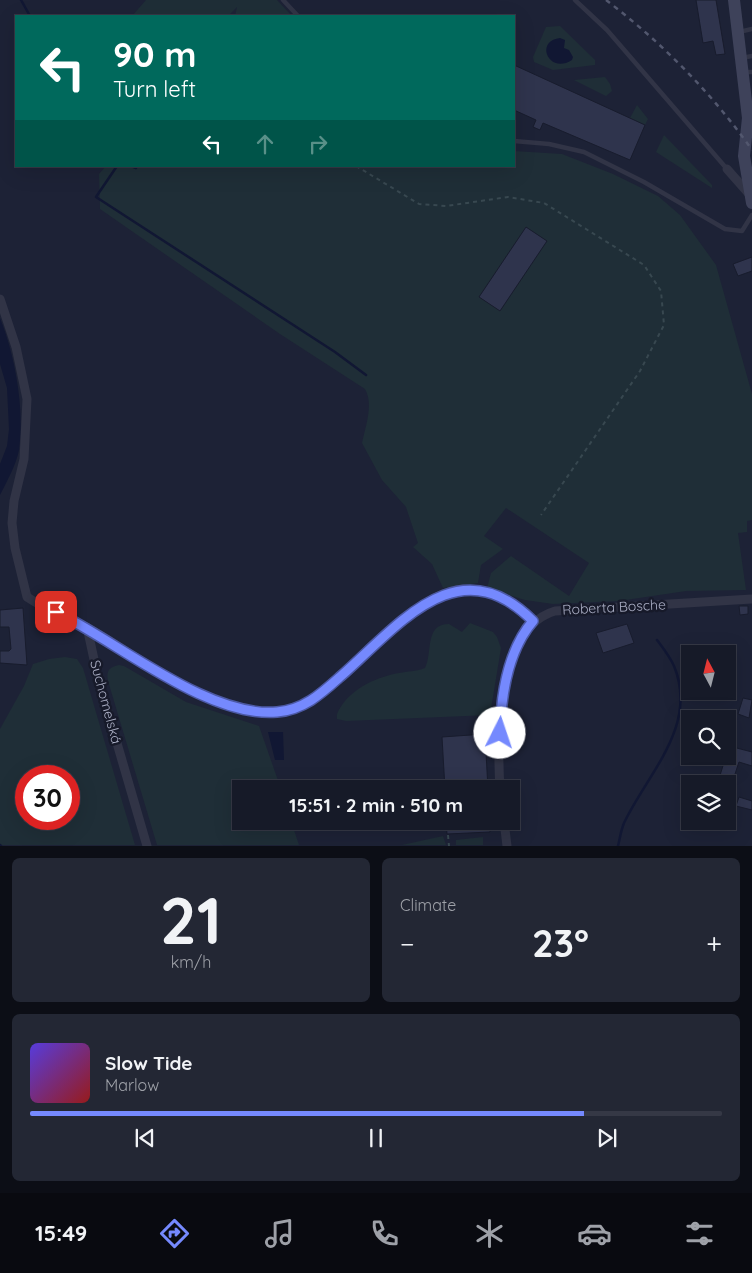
<!DOCTYPE html>
<html lang="en">
<head>
<meta charset="utf-8">
<style>
	:root { --surface:#161a28; --page:#232734; --text:#f1f3f6; --muted:#9ea1a8; --line:#353845; --accent:#7589fe }
	body { margin:0; font-family:Quicksand,sans-serif; background:var(--page); color:var(--text); height:100vh; display:flex; flex-direction:column; font-size:19px; white-space:nowrap }
	* { box-sizing:border-box; margin:0 }
	p { font-size:16px; color:var(--muted) }
	.icon { flex:none; width:28px; height:28px; fill:none; stroke:currentColor; stroke-width:2; stroke-linecap:round; stroke-linejoin:round }
	.map { position:relative; height:846px; overflow:hidden }
	.sheet { display:flex; flex-direction:column; gap:12px; padding:12px; background:#0c0e16; flex:1 }
	.sheet>* { flex:none }
	.banner { position:absolute; left:15px; top:15px; width:500px; height:152px; border-radius:0px; box-shadow:0 5px 20px #0002,0 0 0 1px var(--line); background:#00695c; color:#fff; overflow:hidden }
	.needle { width:32px; rotate:353deg }
	.fabs { position:absolute; left:681px; top:645px; display:grid; gap:10px }
	.fabs a { display:grid; place-items:center; width:55px; height:55px; border-radius:0px; background:var(--surface); box-shadow:0 5px 20px #0002,0 0 0 1px var(--line); font-size:25px }
	.speed { position:absolute; left:15px; top:765px; display:flex; gap:10px; font-size:25px; font-weight:700; text-align:center }
	.speed>* { display:grid; place-content:center; width:65px; height:65px; border-radius:50%; background:var(--surface); box-shadow:0 5px 20px #0002,0 0 0 1px var(--line); line-height:1 }
	.speed .limit { border:8px solid #d22; background:#fff; color:#111 }
	.pin { position:absolute; display:grid; place-items:center; width:42px; height:42px; color:#fff; margin:-21px; border-radius:10px; box-shadow:0 2px 8px #0006 }
	.me { position:absolute; width:55px; margin:-28px; rotate:4deg; stroke-linejoin:round; filter:drop-shadow(0 0 4px #0008) }
	.turn { display:flex; align-items:center; gap:18px; height:105px; padding:0 15px; font-size:22px }
	.turn .icon { width:65px; height:65px; stroke-width:2.5 }
	.turn b { display:block; font-size:35px; line-height:42px }
	.lanes { display:flex; align-items:center; height:48px; padding:0 15px; background:#0003; justify-content:center; gap:25px; direction:ltr }
	.lanes .off { opacity:.35 }
	.big { font-size:38px; font-weight:700; line-height:1.1 }
	.sheet .tile { flex:1; display:flex; flex-direction:column; justify-content:center; gap:8px; min-width:0; padding:0 18px; border-radius:8px; background:var(--page) }
	.sheet .dial { align-items:center; gap:0 }
	.dial b { font-size:65px; line-height:1 }
	.song { display:flex; align-items:center; gap:15px }
	.cover { width:60px; height:60px; border-radius:8px; background:linear-gradient(135deg,hsl(250 70% 55%),hsl(0 70% 35%)) }
	.played { height:5px; border-radius:2px; background:linear-gradient(90deg,var(--accent) 80%,var(--line) 80%) }
	.keys { display:flex; justify-content:space-around; direction:ltr }
	.heat { display:flex; justify-content:space-between; align-items:center; font-size:28px; direction:ltr }
	.sheet .tiles { flex:1; display:grid; gap:12px; grid-template-columns:1fr 1fr }
	.tile:last-child { grid-column:span 2 }
	.trip { position:absolute; left:232px; top:780px; width:288px; height:50px; border-radius:0px; background:var(--surface); box-shadow:0 5px 20px #0002,0 0 0 1px var(--line); font-weight:700; line-height:50px; text-align:center }
	.menu { display:flex; height:80px; justify-content:space-around; align-items:center; background:#090a10; color:var(--muted) }
	.menu .icon { width:35px; height:35px }
	.menu .on { color:var(--accent) }
	.menu b { font-size:22px; color:var(--text) }
	.map>svg:first-child { display:block }
	.green { fill:#1f2e37; fill-rule:evenodd }
	.water { fill:#111733 }
	.lines { fill:none; stroke-linecap:round; stroke-linejoin:round }
	.stream { stroke:#111733; stroke-width:2.5 }
	.building { fill:#2f344d; stroke:#181c2d }
	.path { stroke:#384850; stroke-width:2; stroke-dasharray:4 4; stroke-linecap:butt }
	.lane { stroke:#313446; stroke-width:4.5 }
	.street { stroke:#313446; stroke-width:9 }
	.secondary { stroke:#3e425a; stroke-width:12 }
	.rail { stroke:#52576e; stroke-width:2.5; stroke-dasharray:5 5; stroke-linecap:butt }
	.route-casing { stroke:#4c59a5; stroke-width:12 }
	.route { stroke:#7589fe; stroke-width:9 }
	.labels { text-anchor:middle; stroke-width:5; stroke-linejoin:round; paint-order:stroke }
	.street-label { font-size:14px; fill:#aaaec4; stroke:#171a2a }
</style>
</head>
<body>
<div class="map">
<svg width="752" height="846" viewBox="0 0 752 846">
	<rect width="100%" height="100%" fill="#1d2236"/>
	<g class="green">
		<polygon points="146,0 277,0 292,16 235,16 237,7 228,16 132,16"/>
		<polygon points="560,26 595,60 595,65 553,70 534,62 533,57 546,27"/>
		<polygon points="605,77 610,84 612,91 606,96 574,80"/>
		<polygon points="637,105 648,119 645,125 630,118"/>
		<polygon points="664,135 712,185 712,188 656,152"/>
		<path d="M514,151L562,154L613,174L658,196L680,215L716,265L752,394V520L747,521V532L738,533L746,590L686,591L619,601L553,604L525,600L487,588L491,573L511,556L569,596L589,563L506,508L484,536L503,549L481,565L478,583L443,588L432,564L413,547L418,543L406,507L382,480L362,443C365,428 374,404 365,389L280,334L100,209L99,174L106,166H514Z"/>
		<path d="M470,623L493,632L497,637L501,648L490,715L346,721L337,719C336,713 339,710 342,705C355,687 377,677 399,673C408,671 415,672 425,668C433,653 424,624 449,624L462,632Z"/>
		<path d="M65,657L77,659L83,668L135,845H0V729L24,686L33,664L49,659ZM26,776H69V819H26Z"/>
		<path d="M119,665L124,666L186,702L259,726L281,789H241V821H291L299,845H157L108,681C106,671 109,667 119,665Z"/>
		<polygon points="443,836 446,845 402,845"/>
		<polygon points="483,837 483,845 456,845 456,840"/>
	</g>
	<g class="water">
		<path d="M560,38L565,40L564,48L569,50L573,57L572,60C549,75 534,41 560,38Z"/>
		<path d="M0,318C15,355 25,410 19,450C16,465 7,481 0,495V464L7,446L9,429L7,388L0,364Z"/>
		<polygon points="268,732 283,732 284,760 275,760"/>
	</g>
	<g class="lines">
		<g class="stream">
			<polyline points="21,0 30,16"/>
			<polyline points="117,166 96,197 335,352 366,375"/>
			<polyline points="131,166 136,168"/>
			<polyline points="0,845 1,846"/>
			<path d="M618,846C620,838 621,830 624,823C647,774 699,726 674,666C670,657 663,648 657,640"/>
		</g>
	</g>
	<g class="building">
		<polygon points="696,0 716,0 725,54 716,55 713,41 703,43"/>
		<polygon points="514,65 645,125 630,160 543,123 540,130 533,127 536,120 514,110"/>
		<polygon points="526,227 547,241 500,311 479,297"/>
		<polygon points="752,257 752,271 738,276 733,264"/>
		<polygon points="739,606 748,606 748,614 740,615"/>
		<polygon points="23,608 27,665 0,663 0,651 9,651 11,649 9,627 0,627 0,610"/>
		<polygon points="627,624 634,643 603,653 596,633"/>
		<polygon points="743,698 752,700 749,718 738,714"/>
		<polygon points="485,734 488,789 445,789 442,737"/>
		<polygon points="729,746 752,752 752,766 739,762 731,786 718,782"/>
		<polygon points="739,797 752,801 752,810 736,806"/>
		<polygon points="446,821 490,821 490,832 447,834"/>
	</g>
	<g class="lines">
		<g class="path">
			<polyline points="356,166 419,204 446,206 508,197 544,203 644,265 661,291 664,325 640,371 541,515"/>
			<polyline points="507,733 515,734"/>
			<polyline points="448,835 449,846"/>
		</g>
		<g class="lane">
			<polyline points="283,0 298,16"/>
			<polyline points="575,0 607,30 727,169"/>
			<polyline points="739,32 752,29"/>
			<polyline points="742,58 752,56"/>
			<polyline points="744,72 752,72"/>
			<polyline points="514,141 549,144 584,152 644,182 725,229 742,231 752,215"/>
		</g>
		<g class="street">
			<polyline points="727,169 750,195"/>
			<path d="M0,299L16,347L27,399L24,459L14,501L12,523L15,548L27,597C46,610 68,617 88,628C141,657 214,719 278,712C305,709 322,693 341,675C369,651 414,603 448,592C479,581 511,600 533,621"/>
			<polyline points="87,627 98,678 147,846"/>
			<path d="M500,789C497,739 496,628 555,611L752,599"/>
			<polyline points="504,821 507,846"/>
		</g>
		<polyline class="secondary" points="734,0 748,118 744,156 752,203"/>
		<path class="rail" d="M606,0C661,42 712,93 752,150"/>
	</g>
	<g class="lines">
		<defs>
			<path id="route" d="M56,612C118,642 208,718 277,712C304,710 322,693 341,676C399,625 458,546 533,621C508,650 501,696 500,733"/>
		</defs>
		<use href="#route" class="route-casing"/>
		<use href="#route" class="route"/>
	</g>
	<g class="labels">
		<g class="street-label">
			<text transform="translate(614 607) rotate(-3)" y="5">Roberta Bosche</text>
			<text transform="translate(106 702) rotate(75)" y="5">Suchomelská</text>
		</g>
	</g>
</svg>
<div class="fabs">
<a><svg class="needle" viewBox="-14 -14 28 28"><path d="M0-13l5 13h-10z" fill="#e53935"/><path d="M0 13l5-13h-10z" fill="#9ea1a8"/></svg></a>
<a><svg class="icon" aria-label="search" viewBox="0 0 24 24"><circle cx="10" cy="10" r="6"/><path d="M15 15l6 6"/></svg></a>
<a><svg class="icon" aria-label="layers" viewBox="0 0 24 24"><path d="M12 4l9 5-9 5-9-5zM3 14l9 5 9-5"/></svg></a>
</div>
<div class="speed"><div class="limit">30</div></div>
<div class="pin" style="left:56px;top:612px;background:#d93025"><svg class="icon" aria-label="arrive" viewBox="0 0 24 24"><path d="M6 21V4h12l-3 4 3 4H6"/></svg></div>
<svg class="me" style="left:500px;top:733px" viewBox="-20 -20 40 40"><circle r="19" fill="#fff"/><path d="M0-13L10 11 0 6-10 11z" fill="#7589fe"/></svg>
<div class="trip">15:51 · 2 min · 510 m</div>
<div class="banner">
<div class="turn"><svg class="icon" aria-label="left" viewBox="0 0 24 24"><path d="M17 20v-9H6M10 6l-5 5 5 5"/></svg><div><b>90 m</b>Turn left</div></div>
<div class="lanes"><svg class="icon" aria-label="left" viewBox="0 0 24 24"><path d="M17 20v-9H6M10 6l-5 5 5 5"/></svg><svg class="icon off" aria-label="ahead" viewBox="0 0 24 24"><path d="M12 20V5M6 11l6-6 6 6"/></svg><svg class="icon off" aria-label="right" viewBox="0 0 24 24"><path d="M7 20v-9h11M14 6l5 5-5 5"/></svg></div>
</div>
</div>
<section class="sheet">
<div class="tiles">
<div class="tile dial"><b>21</b><p>km/h</p></div>
<div class="tile"><p>Climate</p>
<div class="heat"><a>−</a><b class="big">23°</b><a>+</a></div>
</div>
<div class="tile">
<div class="song"><i class="cover"></i><div><b>Slow Tide</b><p>Marlow</p></div></div>
<div class="played"></div>
<div class="keys"><svg class="icon" aria-label="previous" viewBox="0 0 24 24"><path d="M18 5L8 12l10 7zM5 5v14"/></svg><svg class="icon" aria-label="pause" viewBox="0 0 24 24"><path d="M8 5v14M16 5v14"/></svg><svg class="icon" aria-label="next" viewBox="0 0 24 24"><path d="M6 5l10 7-10 7zM19 5v14"/></svg></div>
</div>
</div>
</section>
<nav class="menu">
<b>15:49</b>
<svg class="icon on" aria-label="directions" viewBox="0 0 24 24"><path d="M12 3l9 9-9 9-9-9zM9 14v-3h6M13 9l2 2-2 2"/></svg>
<svg class="icon" aria-label="music" viewBox="0 0 24 24"><path d="M9 18V5l10-2v13"/><circle cx="6" cy="18" r="3"/><circle cx="16" cy="16" r="3"/></svg>
<svg class="icon" aria-label="phone" viewBox="0 0 24 24"><path d="M5 4h4l2 5-3 2q2 4 5 5l2-3 5 2v4C11 20 4 13 5 4z"/></svg>
<svg class="icon" aria-label="climate" viewBox="0 0 24 24"><path d="M12 3v18M4 7l16 10M4 17L20 7"/></svg>
<svg class="icon" aria-label="car" viewBox="0 0 24 24"><path d="M5 17H2v-5l4-1 3-4h7l3 4 3 1v5h-3M9 17h6M6 11h13"/><circle cx="7" cy="17" r="2"/><circle cx="17" cy="17" r="2"/></svg>
<svg class="icon" aria-label="filters" viewBox="0 0 24 24"><path d="M4 7h16M4 17h16"/><circle cx="9" cy="7" r="2"/><circle cx="15" cy="17" r="2"/></svg>
</nav>
</body>
</html>
